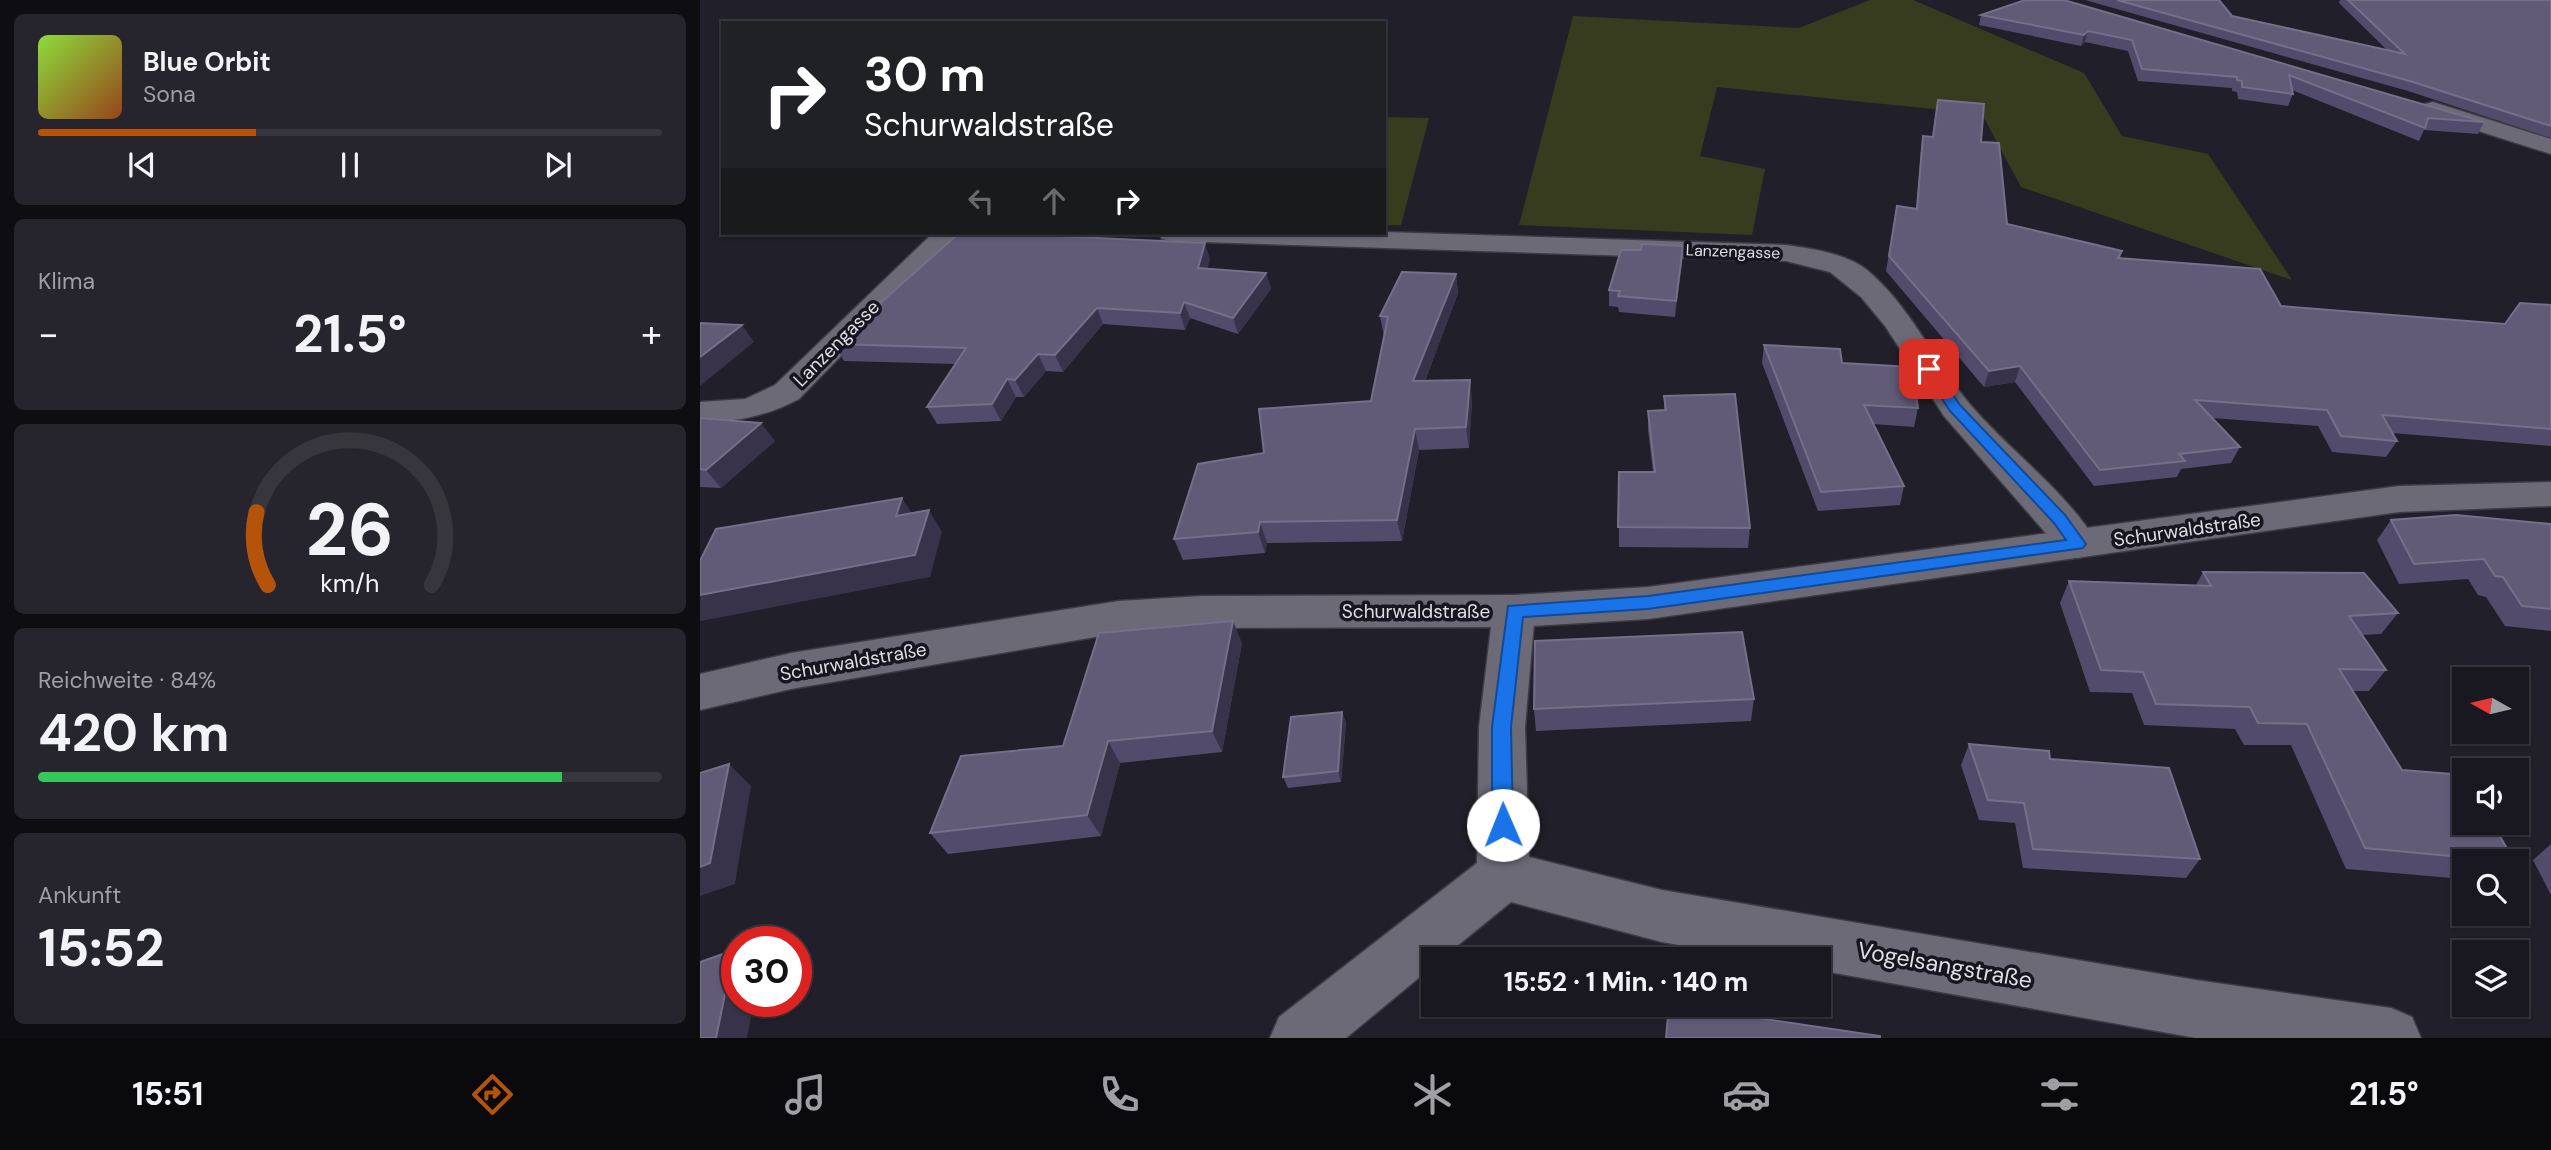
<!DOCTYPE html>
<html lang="de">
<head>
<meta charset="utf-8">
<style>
	:root { --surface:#19171f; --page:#26242c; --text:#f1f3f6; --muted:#9f9fa4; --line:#37363d; --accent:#b45309 }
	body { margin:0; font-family:"DM Sans",sans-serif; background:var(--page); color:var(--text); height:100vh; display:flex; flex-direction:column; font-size:26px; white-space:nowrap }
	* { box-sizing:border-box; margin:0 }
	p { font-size:23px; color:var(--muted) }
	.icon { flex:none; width:38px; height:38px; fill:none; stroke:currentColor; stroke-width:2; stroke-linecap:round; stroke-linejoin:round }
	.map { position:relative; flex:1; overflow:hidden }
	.side { display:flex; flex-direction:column; gap:14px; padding:14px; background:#0e0d11; width:700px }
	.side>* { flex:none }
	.banner { position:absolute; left:21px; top:21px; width:665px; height:214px; border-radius:0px; box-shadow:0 2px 5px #0004,0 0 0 2px var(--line); background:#202124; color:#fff; overflow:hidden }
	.needle { width:46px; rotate:278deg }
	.controls { position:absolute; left:1752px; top:667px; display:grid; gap:14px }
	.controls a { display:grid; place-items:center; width:77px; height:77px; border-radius:0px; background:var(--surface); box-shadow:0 2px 5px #0004,0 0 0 2px var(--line); font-size:35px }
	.speed { position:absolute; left:21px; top:926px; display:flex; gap:14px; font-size:35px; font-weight:700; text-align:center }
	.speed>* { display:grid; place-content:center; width:91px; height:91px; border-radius:50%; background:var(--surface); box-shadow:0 2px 5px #0004,0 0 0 2px var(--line); line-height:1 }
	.speed .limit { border:10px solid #d22; background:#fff; color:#111 }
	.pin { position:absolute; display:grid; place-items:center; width:60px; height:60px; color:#fff; margin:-30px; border-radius:14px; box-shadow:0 4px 10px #0006 }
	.me { position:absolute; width:77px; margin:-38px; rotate:359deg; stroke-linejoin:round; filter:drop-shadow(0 0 5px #0008) }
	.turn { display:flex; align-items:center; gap:24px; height:147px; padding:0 28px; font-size:32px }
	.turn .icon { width:91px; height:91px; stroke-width:2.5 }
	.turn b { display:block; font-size:49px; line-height:60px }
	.lanes { display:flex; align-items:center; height:66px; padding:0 28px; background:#0003; justify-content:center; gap:35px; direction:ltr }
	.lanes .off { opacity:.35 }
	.big { font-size:52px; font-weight:700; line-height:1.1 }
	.side .tile { flex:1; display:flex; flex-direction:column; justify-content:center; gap:10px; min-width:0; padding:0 24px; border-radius:10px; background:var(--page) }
	.side .dial { align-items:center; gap:0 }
	.dial svg { height:182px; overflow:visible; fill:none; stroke:var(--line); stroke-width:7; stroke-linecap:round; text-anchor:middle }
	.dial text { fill:var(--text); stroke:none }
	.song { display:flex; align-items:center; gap:21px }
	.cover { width:84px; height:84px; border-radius:10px; background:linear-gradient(135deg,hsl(90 70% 55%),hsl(20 70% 35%)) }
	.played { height:7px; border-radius:4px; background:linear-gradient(90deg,var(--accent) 35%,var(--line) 35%) }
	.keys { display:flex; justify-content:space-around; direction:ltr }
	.heat { display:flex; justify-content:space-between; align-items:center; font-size:38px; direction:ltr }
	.charge { height:10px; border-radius:5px; background:linear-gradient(90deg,#34c759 84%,var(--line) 0) }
	.trip { position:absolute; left:721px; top:947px; width:410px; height:70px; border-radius:0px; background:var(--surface); box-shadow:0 2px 5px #0004,0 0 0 2px var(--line); font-weight:700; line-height:70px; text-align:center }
	.menu { display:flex; height:112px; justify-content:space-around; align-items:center; background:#0a090c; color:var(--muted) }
	.menu .icon { width:49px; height:49px }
	.menu .active { color:var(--accent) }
	.menu b { font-size:32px; color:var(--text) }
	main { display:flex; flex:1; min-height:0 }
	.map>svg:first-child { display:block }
	.green { fill:#383c1f }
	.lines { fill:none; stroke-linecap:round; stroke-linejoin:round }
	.minor-casing { stroke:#3d3b45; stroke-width:3 }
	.secondary-casing { stroke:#3d3b45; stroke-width:3 }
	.minor { fill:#6c6a77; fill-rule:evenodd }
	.secondary { fill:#6c6a77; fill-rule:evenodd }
	.wall { fill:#524b6b }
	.shaded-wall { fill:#38334b }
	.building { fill:#615b78; stroke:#756f89; stroke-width:2 }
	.route { fill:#1a73e8; stroke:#114b97; stroke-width:2 }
	.labels { text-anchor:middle; stroke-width:7; stroke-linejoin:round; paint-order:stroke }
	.far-street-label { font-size:16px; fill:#dfdee5; stroke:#17151f }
	.street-label { font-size:19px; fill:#dfdee5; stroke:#17151f }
	.near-street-label { font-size:23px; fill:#dfdee5; stroke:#17151f }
</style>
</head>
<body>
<main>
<section class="side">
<div class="tile">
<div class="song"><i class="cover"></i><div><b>Blue Orbit</b><p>Sona</p></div></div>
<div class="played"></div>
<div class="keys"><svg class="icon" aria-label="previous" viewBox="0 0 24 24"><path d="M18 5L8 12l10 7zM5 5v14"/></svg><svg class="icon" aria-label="pause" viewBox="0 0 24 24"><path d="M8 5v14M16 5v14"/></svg><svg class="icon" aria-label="next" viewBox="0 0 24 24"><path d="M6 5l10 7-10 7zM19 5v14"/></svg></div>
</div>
<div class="tile"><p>Klima</p>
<div class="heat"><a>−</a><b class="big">21.5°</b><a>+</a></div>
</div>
<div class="tile dial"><svg viewBox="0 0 100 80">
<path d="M14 69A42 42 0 1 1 86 69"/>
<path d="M14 69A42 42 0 0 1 9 37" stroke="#b45309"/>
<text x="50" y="56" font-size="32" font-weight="700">26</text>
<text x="50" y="72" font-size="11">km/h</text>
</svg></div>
<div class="tile"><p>Reichweite · 84%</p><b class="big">420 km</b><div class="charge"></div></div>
<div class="tile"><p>Ankunft</p><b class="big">15:52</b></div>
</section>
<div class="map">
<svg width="1851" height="1038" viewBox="0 0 1851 1038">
	<rect width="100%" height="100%" fill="#211f29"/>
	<g class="green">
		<polygon points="1170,0 1213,0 1384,73 1422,136 1508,154 1592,280 1321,187 1282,114 1017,87 1000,156 1065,169 1052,235 819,225 873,16 1099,28"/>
		<polygon points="684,117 729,118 701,225 684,225"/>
	</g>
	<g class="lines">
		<defs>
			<g id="minor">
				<polygon points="1733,102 1851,139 1851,154 1725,114 1722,109 1725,104"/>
				<path d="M684,232L1086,245C1113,249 1145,253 1167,270C1210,306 1233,359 1268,402C1308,450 1365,489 1398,544L1392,554L1378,558L1364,554L1244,416L1185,326L1161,297L1130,272L1086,261L472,241L462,239L458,233Z"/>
				<path d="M233,233H266L244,250L99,399C67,416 36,422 0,422V402L45,399L75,385Z"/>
				<polygon points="814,595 829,600 835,611 825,727 829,857 962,890 1496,980 1691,1008 1712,1017 1721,1038 1496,1038 1118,970 1118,959 1056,959 962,942 811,902 741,959 733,959 733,966 646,1038 570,1038 579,1017 777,863 779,727 793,611 799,600"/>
			</g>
			<polygon id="secondary" points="1851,482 1851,506 1699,512 948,619 814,627 502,628 419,633 91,689 0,710 0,674 91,653 419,601 502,596 814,595 948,587 1699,486"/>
		</defs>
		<use href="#minor" class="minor-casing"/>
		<use href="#secondary" class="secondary-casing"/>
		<use href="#minor" class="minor"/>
		<use href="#secondary" class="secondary"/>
	</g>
	<g class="wall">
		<polygon points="1325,0 1784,122 1778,134 1724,130 1719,141 1592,90 1593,94 1588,106 1538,99 1537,92 1532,91 1532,88 1438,81 1428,51 1385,42 1381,46 1279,25 1281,15"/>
		<polygon points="1385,0 1519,0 1532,16 1687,50 1639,3 1640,0 1851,0 1851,138 1708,91"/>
		<polygon points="1238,100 1281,142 1307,224 1422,251 1420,258 1581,306 1805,324 1851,305 1851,446 1692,433 1697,441 1686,457 1632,452 1618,426 1512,418 1540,447 1531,463 1481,469 1477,477 1394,486 1315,382 1284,387 1186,271 1197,206 1216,208 1221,150 1223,136 1232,137"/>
		<polygon points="983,246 982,262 975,317 919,312 918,307 909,306 909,290 941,250"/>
		<polygon points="510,259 507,269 566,273 571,289 538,334 490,318 485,330 403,324 363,372 346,371 324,397 316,397 301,421 237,424 227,407 256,364 144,361 134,344"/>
		<polygon points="756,274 758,293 725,381 772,400 769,448 719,450 702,541 567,543 565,553 483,560 474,539 564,453 671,401 684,336 680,316"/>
		<polygon points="1064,345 1142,363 1218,408 1214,427 1173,424 1204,486 1200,505 1118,511 1062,363"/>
		<polygon points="964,396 1050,528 1048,548 919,547 919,472 953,472 948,430 948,411 964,410"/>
		<polygon points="0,418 75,441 21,488 0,487"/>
		<polygon points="1691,520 1851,524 1851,631 1805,626 1786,597 1778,595 1768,579 1699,584 1677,540"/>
		<polygon points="1503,572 1698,613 1681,634 1663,635 1686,670 1669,691 1653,691 1702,770 1814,861 1764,861 1764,879 1646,869 1591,745 1544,745 1535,729 1444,725 1432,693 1390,692 1360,603 1369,581 1496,585"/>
		<polygon points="542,643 522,752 420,763 401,836 248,854 230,833 363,746"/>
		<polygon points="1054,699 1051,721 836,731 834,709"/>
		<polygon points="642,712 646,723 641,782 588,788 583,777"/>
		<polygon points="1269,744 1350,759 1500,859 1486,878 1323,868 1315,823 1279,820 1261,765"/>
		<polygon points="1851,844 1851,895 1833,860"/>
	</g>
	<g class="shaded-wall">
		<polygon points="1388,31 1385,42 1381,46 1384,35"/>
		<polygon points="505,243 510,259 503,285 498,268"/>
		<polygon points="983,246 982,262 975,317 976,301"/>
		<polygon points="566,273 571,289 538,334 533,318"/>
		<polygon points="756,274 758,293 717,402 713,381"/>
		<polygon points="484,302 490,318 485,330 480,313"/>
		<polygon points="397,308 403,324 363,372 355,355"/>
		<polygon points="42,325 54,342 0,386 0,357"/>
		<polygon points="338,354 346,371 324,397 315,380"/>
		<polygon points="1320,366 1315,382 1284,387 1289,371"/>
		<polygon points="307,379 316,397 301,421 292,404"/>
		<polygon points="770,380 772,400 769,448 766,427"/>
		<polygon points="61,423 75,441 21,488 6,470"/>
		<polygon points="715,429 719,450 702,541 697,520"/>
		<polygon points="202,498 216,520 196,516"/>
		<polygon points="229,510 242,532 230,577 1,621 0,620 0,595"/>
		<polygon points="560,522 567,543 565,553 558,532"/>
		<polygon points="533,621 542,643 522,752 512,731"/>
		<polygon points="642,712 646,723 641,782 638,771"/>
		<polygon points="408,741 420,763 401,836 387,815"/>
		<polygon points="29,764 51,786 35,884 0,896 0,867"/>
		<polygon points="34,950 37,952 37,1001 54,1001 47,1038 16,1038"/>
	</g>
	<g class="building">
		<polygon points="1325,0 1364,0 1784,122 1728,118 1725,128 1589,75 1593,94 1542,87 1542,81 1537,80 1537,77 1442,69 1432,40 1388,31 1384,35 1281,15"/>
		<polygon points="1417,0 1519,0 1532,16 1705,54 1648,0 1851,0 1851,126 1713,82"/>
		<polygon points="1238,100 1284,104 1281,142 1299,143 1307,224 1422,251 1418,258 1560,269 1581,306 1805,324 1820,303 1851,305 1851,429 1682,415 1697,441 1641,436 1627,410 1495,400 1540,447 1479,454 1485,461 1400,470 1320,366 1289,371 1189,256 1197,206 1217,209 1223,136 1233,137"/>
		<polygon points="271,233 291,233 505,243 498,268 566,273 533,318 484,302 480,313 397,308 355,355 338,354 315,380 307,379 292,404 227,407 266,348 134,344 257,235 268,235"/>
		<polygon points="942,244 983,246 976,301 918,296 920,291 909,290 921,250 941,250"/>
		<polygon points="702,272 756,274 713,381 770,380 766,427 715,429 697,520 560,522 558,532 474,539 498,464 564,453 559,409 671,401 688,317 680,316"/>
		<polygon points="0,323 42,325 0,357"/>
		<polygon points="1064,345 1140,349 1142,363 1212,367 1218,408 1164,405 1204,486 1121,492"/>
		<polygon points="1035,394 1050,528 918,527 919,472 955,472 948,411 966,410 964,396"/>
		<polygon points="0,418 61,423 6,470 0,469"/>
		<polygon points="202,498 196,516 229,510 215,555 0,595 0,561 16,529"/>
		<polygon points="1756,515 1851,524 1851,609 1822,606 1803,577 1795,576 1784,559 1714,564 1691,520"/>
		<polygon points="1503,572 1664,573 1698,613 1649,616 1686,670 1639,669 1702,770 1764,775 1764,822 1792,822 1814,861 1804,861 1665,848 1607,724 1558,723 1550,707 1456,704 1443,672 1401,670 1369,581 1511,586"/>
		<polygon points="533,621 512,731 408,741 387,815 230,833 261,756 363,746 399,633"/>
		<polygon points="1042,632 1054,699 834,709 835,641"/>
		<polygon points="642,712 638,771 583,777 591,717"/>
		<polygon points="1269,744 1349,751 1350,759 1469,768 1500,859 1333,849 1324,803 1288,800"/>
		<polygon points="29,764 10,863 0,867 0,773"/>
		<polygon points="34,950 16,1038 0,1038 0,962"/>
		<polygon points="969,1005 1180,1036 1180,1038 966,1038"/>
	</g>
	<polygon class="route" points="1224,366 1234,366 1260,405 1365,515 1386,544 1383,548 948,609 823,617 811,727 813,825 810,832 803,835 795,832 792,825 792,727 808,606 948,596 1366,540 1354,523 1250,411 1222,369"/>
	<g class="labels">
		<g class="far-street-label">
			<text transform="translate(1033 251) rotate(2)" y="6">Lanzengasse</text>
		</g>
		<g class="street-label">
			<text transform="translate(136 343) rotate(-45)" y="7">Lanzengasse</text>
			<text transform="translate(1487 529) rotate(-8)" y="7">Schurwaldstraße</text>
			<text x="716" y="618">Schurwaldstraße</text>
			<text transform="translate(153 661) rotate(-10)" y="7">Schurwaldstraße</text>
		</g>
		<g class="near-street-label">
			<text transform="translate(1245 965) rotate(10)" y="8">Vogelsangstraße</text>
		</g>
	</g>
</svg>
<div class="controls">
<a><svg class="needle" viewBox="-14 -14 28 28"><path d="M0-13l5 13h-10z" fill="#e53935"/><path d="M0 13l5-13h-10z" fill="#9f9fa4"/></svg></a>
<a><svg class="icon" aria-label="sound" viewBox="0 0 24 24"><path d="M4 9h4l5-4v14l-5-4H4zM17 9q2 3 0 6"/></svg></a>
<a><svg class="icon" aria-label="search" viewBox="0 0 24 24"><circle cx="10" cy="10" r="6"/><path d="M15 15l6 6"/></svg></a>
<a><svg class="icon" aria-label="layers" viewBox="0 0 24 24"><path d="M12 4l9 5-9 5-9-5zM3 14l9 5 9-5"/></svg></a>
</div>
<div class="speed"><div class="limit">30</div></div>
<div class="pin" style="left:1229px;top:369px;background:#d93025"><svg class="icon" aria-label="arrive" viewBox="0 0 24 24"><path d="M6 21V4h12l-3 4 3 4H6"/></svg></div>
<svg class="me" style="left:803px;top:825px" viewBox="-20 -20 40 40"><circle r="19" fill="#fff"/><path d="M0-13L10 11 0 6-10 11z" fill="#1a73e8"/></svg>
<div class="trip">15:52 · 1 Min. · 140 m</div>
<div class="banner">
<div class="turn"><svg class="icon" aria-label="right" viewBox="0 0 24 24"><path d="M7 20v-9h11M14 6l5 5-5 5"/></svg><div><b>30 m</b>Schurwaldstraße</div></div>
<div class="lanes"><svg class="icon off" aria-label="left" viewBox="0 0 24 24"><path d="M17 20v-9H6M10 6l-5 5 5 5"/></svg><svg class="icon off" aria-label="ahead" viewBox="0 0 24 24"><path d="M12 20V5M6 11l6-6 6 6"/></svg><svg class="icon" aria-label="right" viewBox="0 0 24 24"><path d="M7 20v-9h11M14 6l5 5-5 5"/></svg></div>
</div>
</div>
</main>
<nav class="menu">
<b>15:51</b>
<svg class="icon active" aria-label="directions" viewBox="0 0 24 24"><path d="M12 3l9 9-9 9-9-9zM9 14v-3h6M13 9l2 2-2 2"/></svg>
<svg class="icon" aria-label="music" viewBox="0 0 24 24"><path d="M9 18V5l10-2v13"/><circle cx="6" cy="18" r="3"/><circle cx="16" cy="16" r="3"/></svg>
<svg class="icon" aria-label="phone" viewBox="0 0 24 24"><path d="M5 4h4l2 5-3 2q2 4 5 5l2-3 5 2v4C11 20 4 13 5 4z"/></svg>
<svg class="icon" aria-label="climate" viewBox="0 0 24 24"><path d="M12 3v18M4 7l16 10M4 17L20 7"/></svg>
<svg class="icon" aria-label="car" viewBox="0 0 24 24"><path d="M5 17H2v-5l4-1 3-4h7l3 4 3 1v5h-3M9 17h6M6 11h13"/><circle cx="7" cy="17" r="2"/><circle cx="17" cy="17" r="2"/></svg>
<svg class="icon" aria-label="filters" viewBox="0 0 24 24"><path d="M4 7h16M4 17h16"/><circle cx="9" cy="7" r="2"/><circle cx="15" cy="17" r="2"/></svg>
<b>21.5°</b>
</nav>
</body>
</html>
